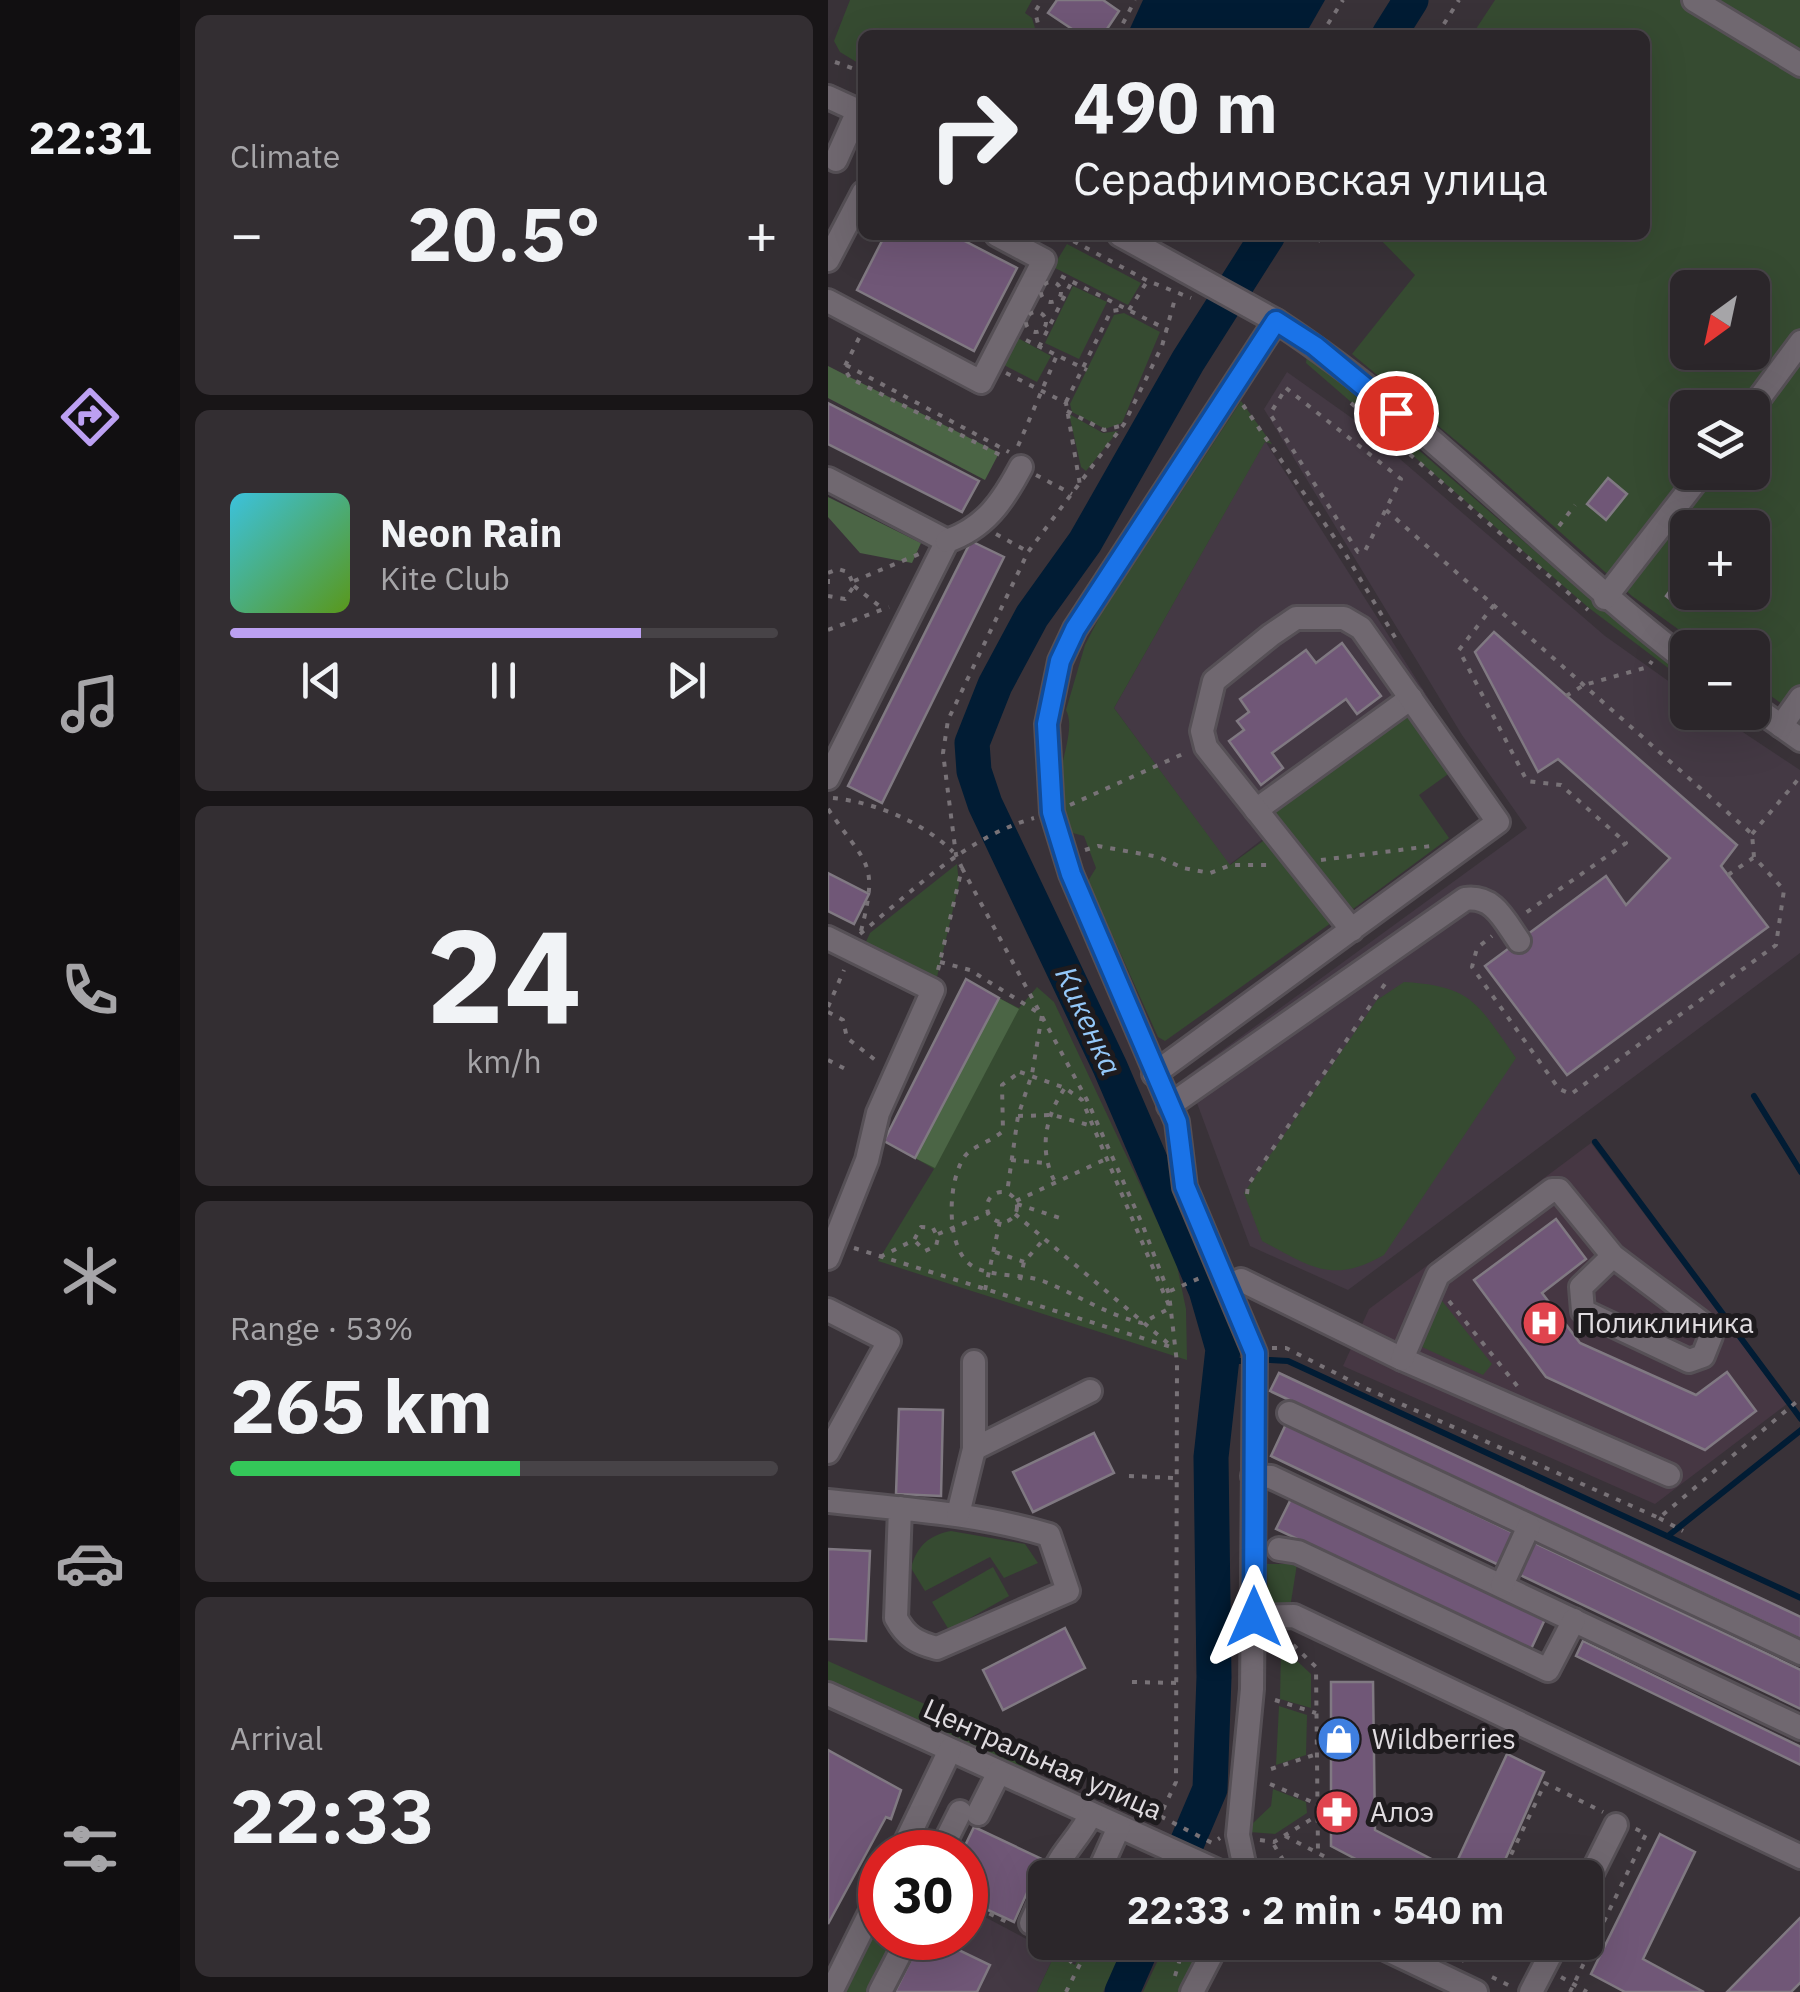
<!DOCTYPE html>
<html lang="en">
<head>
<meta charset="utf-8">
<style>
	:root { --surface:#2b262a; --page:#332e32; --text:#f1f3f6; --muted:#a6a5a8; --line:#474347; --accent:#bca0f2 }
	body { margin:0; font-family:"IBM Plex Sans",sans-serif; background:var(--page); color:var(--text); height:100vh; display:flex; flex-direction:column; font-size:38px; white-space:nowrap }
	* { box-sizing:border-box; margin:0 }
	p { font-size:32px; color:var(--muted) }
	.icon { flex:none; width:55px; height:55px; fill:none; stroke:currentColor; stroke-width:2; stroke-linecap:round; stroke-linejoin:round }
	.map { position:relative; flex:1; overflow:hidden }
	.panel { display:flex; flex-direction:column; gap:15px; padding:15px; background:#181517; width:648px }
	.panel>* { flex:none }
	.guide { position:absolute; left:30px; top:30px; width:792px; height:210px; border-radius:15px; box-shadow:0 10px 40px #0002,0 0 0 2px var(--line); background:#2b262a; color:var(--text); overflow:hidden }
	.needle { width:65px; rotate:213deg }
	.controls { position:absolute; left:842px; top:270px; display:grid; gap:20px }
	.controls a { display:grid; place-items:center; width:100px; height:100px; border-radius:15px; background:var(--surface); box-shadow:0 10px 40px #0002,0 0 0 2px var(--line); font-size:50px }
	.speed { position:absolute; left:30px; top:1830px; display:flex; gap:20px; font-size:50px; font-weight:700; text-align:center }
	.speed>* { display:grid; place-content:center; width:130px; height:130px; border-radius:50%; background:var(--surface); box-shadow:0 10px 40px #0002,0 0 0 2px var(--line); line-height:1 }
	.speed .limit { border:15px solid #d22; background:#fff; color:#111 }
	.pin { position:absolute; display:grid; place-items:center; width:85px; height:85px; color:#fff; margin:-42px; border:5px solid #fff; border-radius:50%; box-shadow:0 2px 10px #0007 }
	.me { position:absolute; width:110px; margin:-55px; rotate:0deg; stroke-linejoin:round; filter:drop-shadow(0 0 8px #0008) }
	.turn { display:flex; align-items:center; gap:35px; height:210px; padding:0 50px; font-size:45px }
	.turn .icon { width:130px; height:130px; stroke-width:2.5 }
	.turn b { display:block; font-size:70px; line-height:85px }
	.big { font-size:75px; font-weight:700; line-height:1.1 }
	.panel .card { flex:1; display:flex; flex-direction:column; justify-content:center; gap:15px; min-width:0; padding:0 35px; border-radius:15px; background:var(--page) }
	.panel .dial { align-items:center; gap:0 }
	.dial b { font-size:130px; line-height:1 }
	.song { display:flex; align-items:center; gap:30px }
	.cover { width:120px; height:120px; border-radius:15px; background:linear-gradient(135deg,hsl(190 70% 55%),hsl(90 70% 35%)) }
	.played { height:10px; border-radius:5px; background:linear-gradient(90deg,var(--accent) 75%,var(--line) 75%) }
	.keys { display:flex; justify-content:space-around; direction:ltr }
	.heat { display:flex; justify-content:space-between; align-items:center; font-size:55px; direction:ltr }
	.charge { height:15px; border-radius:8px; background:linear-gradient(90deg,#34c759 53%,var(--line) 0) }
	.trip { position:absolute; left:200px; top:1860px; width:575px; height:100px; border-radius:15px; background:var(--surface); box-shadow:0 10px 40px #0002,0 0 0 2px var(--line); font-weight:700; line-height:100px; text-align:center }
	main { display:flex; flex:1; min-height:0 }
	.dock { display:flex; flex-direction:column; width:180px; justify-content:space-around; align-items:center; background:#110f11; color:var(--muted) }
	.dock .icon { width:70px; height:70px }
	.dock .selected { color:var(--accent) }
	.dock b { font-size:45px; color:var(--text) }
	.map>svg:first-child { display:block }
	.built { fill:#443944 }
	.medical { fill:#463743 }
	.green { fill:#364b31; fill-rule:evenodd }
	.forest { fill:#4b6545 }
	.water { fill:#011c34 }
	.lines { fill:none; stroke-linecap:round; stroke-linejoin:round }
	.stream { stroke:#011c34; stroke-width:6 }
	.river { stroke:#011c34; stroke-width:35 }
	.building { fill:#705777; stroke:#807982; stroke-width:2.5 }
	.minor-casing { stroke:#565056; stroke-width:28 }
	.path { stroke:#787277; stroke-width:4; stroke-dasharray:5 8; stroke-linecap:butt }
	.minor { stroke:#706870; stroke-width:22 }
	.route-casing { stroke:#114b97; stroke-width:25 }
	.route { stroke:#1a73e8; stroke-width:18 }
	.labels { text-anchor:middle; stroke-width:10; stroke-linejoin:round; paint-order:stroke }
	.poi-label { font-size:28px; fill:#e0dce0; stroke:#1e1b1e; text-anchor:start }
	.street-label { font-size:28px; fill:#e0dce0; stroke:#1e1b1e }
	.water-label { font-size:30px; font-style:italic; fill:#94c8f9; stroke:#1e1b1e }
</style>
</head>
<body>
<main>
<nav class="dock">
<b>22:31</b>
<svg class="icon selected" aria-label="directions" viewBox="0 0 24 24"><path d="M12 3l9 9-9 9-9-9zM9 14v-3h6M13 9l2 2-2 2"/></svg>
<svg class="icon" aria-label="music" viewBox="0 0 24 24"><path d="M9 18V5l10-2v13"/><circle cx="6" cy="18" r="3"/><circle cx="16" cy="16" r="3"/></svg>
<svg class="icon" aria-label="phone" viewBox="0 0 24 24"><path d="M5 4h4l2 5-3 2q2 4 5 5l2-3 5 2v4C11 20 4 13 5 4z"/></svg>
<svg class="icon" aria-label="climate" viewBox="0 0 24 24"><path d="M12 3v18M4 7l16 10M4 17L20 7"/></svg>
<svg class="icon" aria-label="car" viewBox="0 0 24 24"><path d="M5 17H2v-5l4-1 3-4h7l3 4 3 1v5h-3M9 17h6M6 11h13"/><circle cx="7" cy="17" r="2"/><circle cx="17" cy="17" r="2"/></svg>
<svg class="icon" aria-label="filters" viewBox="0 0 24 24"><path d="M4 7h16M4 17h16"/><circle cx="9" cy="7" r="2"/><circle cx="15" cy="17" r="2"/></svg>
</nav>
<section class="panel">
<div class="card"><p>Climate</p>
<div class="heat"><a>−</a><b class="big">20.5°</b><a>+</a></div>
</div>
<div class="card">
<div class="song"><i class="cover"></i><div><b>Neon Rain</b><p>Kite Club</p></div></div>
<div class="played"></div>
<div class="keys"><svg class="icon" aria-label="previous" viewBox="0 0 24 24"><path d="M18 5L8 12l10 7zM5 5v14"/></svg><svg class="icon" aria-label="pause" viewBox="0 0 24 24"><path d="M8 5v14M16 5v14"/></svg><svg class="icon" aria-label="next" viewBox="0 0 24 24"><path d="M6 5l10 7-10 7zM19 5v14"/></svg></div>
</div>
<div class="card dial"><b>24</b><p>km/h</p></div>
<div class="card"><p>Range · 53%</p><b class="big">265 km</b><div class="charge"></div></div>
<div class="card"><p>Arrival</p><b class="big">22:33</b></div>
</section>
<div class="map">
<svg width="973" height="1992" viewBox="0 0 973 1992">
	<rect width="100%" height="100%" fill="#393238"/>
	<g class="built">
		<polygon points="459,372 528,421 777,636 860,695 860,712 886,713 972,770 972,953 520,1290 422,1246 359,1076 699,828 634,735 436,409"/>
		<polygon points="437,441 606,707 401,865 286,708"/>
		<polygon points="138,1907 227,1954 209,1992 13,1992 52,1921 52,1938 138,1938"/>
	</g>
	<polygon class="medical" points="763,1143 959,1404 827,1504 515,1366 541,1309"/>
	<g class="green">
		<polygon points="22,0 204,0 197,13 204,18 209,35 35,35 35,66 12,52 6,41"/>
		<path d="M667,0H972V717L925,683V648L875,647L804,596L650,459L524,354L587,275L548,235H818V35H644ZM860,288H925V352H860ZM860,408H925V472H860ZM860,528H925V592H860Z"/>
		<polygon points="239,244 313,283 300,305 225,267"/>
		<polygon points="245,286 279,302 251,359 217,343"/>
		<polygon points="296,313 332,332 294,423 277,429 244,412 242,404 286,315"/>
		<polygon points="188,337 223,356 209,382 174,364"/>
		<polygon points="479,353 784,618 860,674 860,683 761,608 478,363"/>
		<path d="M413,401L444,444L437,442L286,708L402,865L442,836L503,923L337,1041L330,1037L260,881L268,868L256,836L241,832C238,813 233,793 233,774C234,756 247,727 238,710L257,645L273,614Z"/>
		<polygon points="241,414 275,433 290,431 258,471 253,467"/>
		<polygon points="580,709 623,772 591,795 621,838 525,909 515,908 444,815"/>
		<polygon points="129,864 131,884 109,977 37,944 42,933"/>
		<path d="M576,982C646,986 650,1005 688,1058L556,1255C503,1285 482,1266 434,1241L416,1193L549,1000Z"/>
		<polygon points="209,987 226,1002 348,1261 358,1309 359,1360 50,1261 106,1169 87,1158 171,998 191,1008"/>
		<polygon points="611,1297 664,1364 655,1375 594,1347"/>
		<path d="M123,1531L197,1544L210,1563L176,1578L162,1557L97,1591L83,1568C89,1546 101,1535 123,1531Z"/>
		<polygon points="439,1564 469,1564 462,1608 440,1606"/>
		<polygon points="165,1567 181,1596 121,1630 104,1602"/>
		<polygon points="453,1646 483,1674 483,1708 452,1699"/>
		<polygon points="0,1661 243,1769 239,1780 178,1762 0,1684"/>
		<polygon points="451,1706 479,1715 478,1755 448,1765"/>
		<polygon points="445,1789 478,1802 479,1813 447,1834 422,1832 423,1825 443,1806"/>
		<polygon points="52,1921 52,1938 68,1938 41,1992 13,1992"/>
		<polygon points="258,1943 298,1943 275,1992 209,1992 227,1954 247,1965"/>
		<polygon points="338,1943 377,1943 351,1992 315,1992"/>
	</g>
	<g class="forest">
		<polygon points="0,366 171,453 157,480 0,398"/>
		<polygon points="0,497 93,543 84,563 32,553 0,517"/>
		<polygon points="171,998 191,1009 107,1168 87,1158"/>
	</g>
	<polygon class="water" points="315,0 497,0 477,35 299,35"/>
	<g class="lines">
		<g class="stream">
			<polyline points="416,276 426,282"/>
			<polyline points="926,1096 973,1172"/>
			<polyline points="767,1142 973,1419"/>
			<polyline points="442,1360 460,1361 973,1598"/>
			<polyline points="395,1361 420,1361"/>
			<polyline points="840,1536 973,1430"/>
		</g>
		<g class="river">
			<polyline points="561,35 583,0"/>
			<polyline points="344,1878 382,1789 386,1677 383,1457 395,1349 378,1290 282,1067 157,804 146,771 144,743 167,685 204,616 257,542 360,361 440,235"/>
			<polyline points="294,1992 316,1942"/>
		</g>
	</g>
	<g class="building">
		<polygon points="229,0 275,0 291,11 275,35 253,35 220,13"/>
		<polygon points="57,235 125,235 189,268 146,351 29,290"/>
		<polygon points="0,403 151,481 134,512 0,444"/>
		<polygon points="780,478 799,494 778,520 759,504"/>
		<polygon points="143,541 176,557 54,803 20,786"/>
		<polygon points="852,577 860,583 860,592 868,592 855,609 838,596"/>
		<polygon points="666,632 909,845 893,866 940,927 739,1075 657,966 778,876 798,905 842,858 730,759 710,772 647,652"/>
		<polygon points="514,643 553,696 529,714 518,699 444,753 455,768 433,785 401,741 416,730 409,721 421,712 412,699 478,650 488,663"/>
		<polygon points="0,873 41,894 26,924 0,911"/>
		<polygon points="138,979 171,998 87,1158 56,1141"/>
		<polygon points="728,1219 758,1259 714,1293 752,1343 868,1395 899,1372 928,1411 877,1450 718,1377 646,1280"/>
		<polygon points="451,1373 973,1617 973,1639 442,1391"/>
		<polygon points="71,1409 115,1410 113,1496 68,1494"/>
		<polygon points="458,1424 690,1535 675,1567 443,1456"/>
		<polygon points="266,1433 286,1473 205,1512 185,1472"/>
		<polygon points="466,1493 718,1617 703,1649 448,1529"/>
		<polygon points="705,1542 973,1670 973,1709 690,1574"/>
		<polygon points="0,1549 42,1551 38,1641 0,1639"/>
		<polygon points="237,1628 257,1668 175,1710 155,1670"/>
		<polygon points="755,1641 973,1747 973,1765 748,1656"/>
		<polygon points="503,1682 545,1682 547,1830 625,1870 679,1754 716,1772 669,1878 564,1878 503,1846"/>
		<polygon points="0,1750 73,1790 63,1819 58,1817 0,1924"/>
		<polygon points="146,1827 214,1859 186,1922 138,1900 134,1852"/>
		<polygon points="832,1834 867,1852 815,1959 876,1992 797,1992 763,1974"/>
		<polygon points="973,1917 973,1982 963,1992 899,1992"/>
		<polygon points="94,1938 106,1938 162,1965 149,1992 67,1992"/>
	</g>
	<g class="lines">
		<defs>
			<g id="minor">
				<polyline points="866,0 973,65"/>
				<polyline points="0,97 35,113"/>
				<polyline points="8,160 30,111"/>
				<polyline points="292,235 448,321 247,629 232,661 219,724 224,812 243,874 349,1122 357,1187 427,1353 424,1689 410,1835 419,1878"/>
				<polyline points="0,260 35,193"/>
				<polyline points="0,301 153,382 216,260 169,235"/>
				<path d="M448,321C596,417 719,554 860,662"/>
				<polyline points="924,408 973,342"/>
				<polyline points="0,479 119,541 0,778"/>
				<path d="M119,541C157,528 175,501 193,467"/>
				<polyline points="777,598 875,472"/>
				<polyline points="925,706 973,740"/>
				<polyline points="953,726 973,698"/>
				<polyline points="428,810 583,698"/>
				<polyline points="0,938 105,990 50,1113 39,1160 0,1258"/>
				<polyline points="326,1074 670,822 533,628 516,618 468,618 443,635 386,681 374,731 378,747 524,930"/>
				<path d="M341,1106L637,899C666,895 676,920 691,941"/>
				<polyline points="402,1285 413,1280 574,1359 841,1475"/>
				<polyline points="0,1310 61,1341 0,1452"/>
				<polyline points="574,1359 610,1275 724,1190 731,1190 785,1256 874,1323 883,1336 875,1356 861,1361 755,1311 753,1287 785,1256"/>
				<polyline points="461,1413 973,1653"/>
				<polyline points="146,1449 262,1391"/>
				<polyline points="425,1476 443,1477 973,1728"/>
				<path d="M0,1501C75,1509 148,1513 221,1535L240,1591L109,1648C89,1643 78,1637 68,1618L72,1508"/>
				<polyline points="130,1514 146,1449 146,1362"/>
				<polyline points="451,1549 470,1552 720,1670 746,1620"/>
				<polyline points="674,1585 701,1526"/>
				<polyline points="426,1617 466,1616 973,1857"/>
				<polyline points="0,1694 405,1878"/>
				<polyline points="150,1814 171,1772"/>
				<polyline points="73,1852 122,1750"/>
				<polyline points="112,1852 132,1812"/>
				<path d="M223,1878C233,1852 251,1839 263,1814"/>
				<polyline points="268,1878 291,1827"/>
				<polyline points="758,1885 788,1825"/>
				<polyline points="203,1923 218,1889"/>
				<polyline points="543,1942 648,1992"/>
				<polyline points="3,1992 52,1893"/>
				<polyline points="52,1992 80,1938"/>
				<polyline points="364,1992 390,1942"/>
				<polyline points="703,1992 729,1942"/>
			</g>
		</defs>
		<use href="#minor" class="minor-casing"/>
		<g class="path">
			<polyline points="213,35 207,12 214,0"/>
			<polyline points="289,35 307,0"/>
			<polyline points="493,35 515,0"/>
			<polyline points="609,35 631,0"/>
			<polyline points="7,62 35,72"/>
			<polyline points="234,235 320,281 363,298"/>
			<polyline points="490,242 492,235"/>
			<polyline points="233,276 340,330"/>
			<circle cx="223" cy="292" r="10"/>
			<polyline points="301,310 320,280"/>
			<circle cx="208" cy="322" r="10"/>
			<polyline points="31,338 16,368 22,378 174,456"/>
			<polyline points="198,340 259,370"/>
			<polyline points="211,347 244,281"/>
			<polyline points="18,365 181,452"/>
			<polyline points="178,373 238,403 252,485"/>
			<polygon points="458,388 573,479 537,551 530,552 442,414"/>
			<polyline points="238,402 283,311 297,309"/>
			<polyline points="523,403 760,610"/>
			<polyline points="415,405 515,550 571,644"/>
			<polyline points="239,411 276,430 292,426"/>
			<polyline points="190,446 229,355"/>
			<polyline points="208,475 244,494"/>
			<polyline points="558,510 924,834 926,857 956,890 948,945 743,1094 731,1089 644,967 649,948 664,936"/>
			<polyline points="731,526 747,505"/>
			<polyline points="168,534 199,551"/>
			<polyline points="0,573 10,569 20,572 26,586 17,599 0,596"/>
			<polyline points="0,579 0,590"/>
			<polyline points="26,581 91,554"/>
			<polyline points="26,586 54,608"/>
			<polyline points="666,605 631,650 699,781 733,785 798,843 696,914"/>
			<polyline points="0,630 61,607"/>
			<polyline points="738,696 756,685 820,667 824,661"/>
			<path d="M5,798C46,802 97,823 125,852"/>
			<polyline points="242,805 357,753"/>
			<path d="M0,809C39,866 51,861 33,931"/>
			<polyline points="924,834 973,776"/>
			<polyline points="257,850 270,846 331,857 355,868 382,873 403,865 444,865"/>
			<polyline points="493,860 603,846"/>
			<polyline points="134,868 259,1100 315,1226 341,1294 349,1363 348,1782 332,1816 384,1843 392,1838"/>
			<polyline points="900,875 925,858"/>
			<path d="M32,934C87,889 137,838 206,818"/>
			<polyline points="112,962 142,970 214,1015 204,1074 190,1116 179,1193"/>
			<polyline points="110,970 134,868 128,855 115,753 120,720 200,552 296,424 334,346 348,295"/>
			<polyline points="0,1007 16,970"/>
			<polyline points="0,1012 15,1020 19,1038 51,1063"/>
			<polyline points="0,1060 23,1072"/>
			<path d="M192,1072L237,1088L254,1100L342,1308L314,1323C279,1315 248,1294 215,1281C195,1274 168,1277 148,1268C116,1254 119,1180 137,1156C145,1146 164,1141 175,1131L174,1085Z"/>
			<polyline points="190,1116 225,1115 264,1126"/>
			<polyline points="183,1160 216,1163"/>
			<path d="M226,1180C211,1150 217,1116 237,1088"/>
			<circle cx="174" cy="1207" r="15"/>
			<polyline points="419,1194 420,1185 559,981"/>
			<polyline points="188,1201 278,1159"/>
			<polyline points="189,1204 235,1219"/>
			<polyline points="187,1214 342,1345"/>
			<polyline points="110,1234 161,1213"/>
			<polyline points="26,1248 346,1348"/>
			<polyline points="167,1252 196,1262"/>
			<polyline points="52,1257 86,1240 93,1227 105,1228 110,1238 108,1246 97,1251 86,1240"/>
			<polyline points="192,1280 196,1262 216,1239"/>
			<polyline points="157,1290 172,1221"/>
			<polyline points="342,1291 374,1277"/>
			<polyline points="621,1301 690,1387"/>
			<polyline points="444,1348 458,1348 537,1388 831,1518 973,1398"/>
			<polyline points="301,1476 347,1478"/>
			<polyline points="831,1518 855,1531"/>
			<polyline points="456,1636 488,1667 490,1852"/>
			<polyline points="304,1682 349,1683"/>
			<polyline points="447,1700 488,1713"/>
			<polyline points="443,1769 489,1754"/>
			<polyline points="442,1784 489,1804"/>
			<polyline points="457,1836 538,1878"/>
			<polyline points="432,1840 446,1842 490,1815"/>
			<polyline points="446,1845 463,1873 459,1878"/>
			<polyline points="298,1878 308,1857"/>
			<polyline points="672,1878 717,1783 775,1812"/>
			<polyline points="138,1902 183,1924"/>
			<polyline points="221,1942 250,1968"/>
			<polyline points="599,1942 636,1961"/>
			<polyline points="665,1942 698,1959"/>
			<polyline points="347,1976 357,1942"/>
			<polyline points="664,1977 682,1986"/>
			<polyline points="733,1977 759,1992"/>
			<polyline points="238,1992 263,1942"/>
			<polyline points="742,1992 818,1834 806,1828"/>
		</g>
		<use href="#minor" class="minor"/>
	</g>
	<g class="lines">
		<defs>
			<polyline id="route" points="426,1617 427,1353 357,1186 349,1122 243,874 224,812 219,724 232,661 247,629 448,321 487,346 568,413"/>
		</defs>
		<use href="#route" class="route-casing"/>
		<use href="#route" class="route"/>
	</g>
	<defs>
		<symbol id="hospital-disc" viewBox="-11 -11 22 22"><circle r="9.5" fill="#e0444e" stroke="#1e1b1e"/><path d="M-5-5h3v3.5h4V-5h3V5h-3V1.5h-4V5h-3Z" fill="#fff"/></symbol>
		<symbol id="shop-disc" viewBox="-11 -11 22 22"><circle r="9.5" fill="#3f7fe0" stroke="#1e1b1e"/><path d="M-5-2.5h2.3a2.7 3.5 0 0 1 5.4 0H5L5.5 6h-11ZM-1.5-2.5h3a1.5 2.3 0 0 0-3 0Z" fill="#fff"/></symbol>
		<symbol id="pharmacy-disc" viewBox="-11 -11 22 22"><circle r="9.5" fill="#e0444e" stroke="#1e1b1e"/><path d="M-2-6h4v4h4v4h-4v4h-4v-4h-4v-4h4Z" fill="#fff"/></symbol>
	</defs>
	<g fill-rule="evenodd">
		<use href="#hospital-disc" x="691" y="1298" width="50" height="50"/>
		<use href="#shop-disc" x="486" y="1714" width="50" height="50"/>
		<use href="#pharmacy-disc" x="484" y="1787" width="50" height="50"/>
	</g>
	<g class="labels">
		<g class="poi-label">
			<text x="748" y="1333">Поликлиника</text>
			<text x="544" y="1749">Wildberries</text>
			<text x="542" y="1822">Алоэ</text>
		</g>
		<g class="street-label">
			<text transform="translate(215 1759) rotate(24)" y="10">Центральная улица</text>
		</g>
		<g class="water-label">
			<text transform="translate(260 1021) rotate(65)" y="10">Кикенка</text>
		</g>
	</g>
</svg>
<div class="controls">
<a><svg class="needle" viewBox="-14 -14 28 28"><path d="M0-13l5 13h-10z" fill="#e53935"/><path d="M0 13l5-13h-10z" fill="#a6a5a8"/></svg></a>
<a><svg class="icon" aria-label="layers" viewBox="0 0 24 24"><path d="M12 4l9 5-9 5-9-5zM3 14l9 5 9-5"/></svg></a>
<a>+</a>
<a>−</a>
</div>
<div class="speed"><div class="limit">30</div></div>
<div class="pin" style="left:568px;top:413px;background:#d93025"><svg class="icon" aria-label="arrive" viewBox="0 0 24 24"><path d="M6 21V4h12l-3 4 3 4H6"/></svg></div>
<svg class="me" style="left:426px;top:1617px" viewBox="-20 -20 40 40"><path d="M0-17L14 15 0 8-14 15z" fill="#1a73e8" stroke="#fff" stroke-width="4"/></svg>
<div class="trip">22:33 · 2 min · 540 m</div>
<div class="guide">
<div class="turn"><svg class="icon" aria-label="right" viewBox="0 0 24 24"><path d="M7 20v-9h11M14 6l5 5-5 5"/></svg><div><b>490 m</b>Серафимовская улица</div></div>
</div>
</div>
</main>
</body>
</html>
